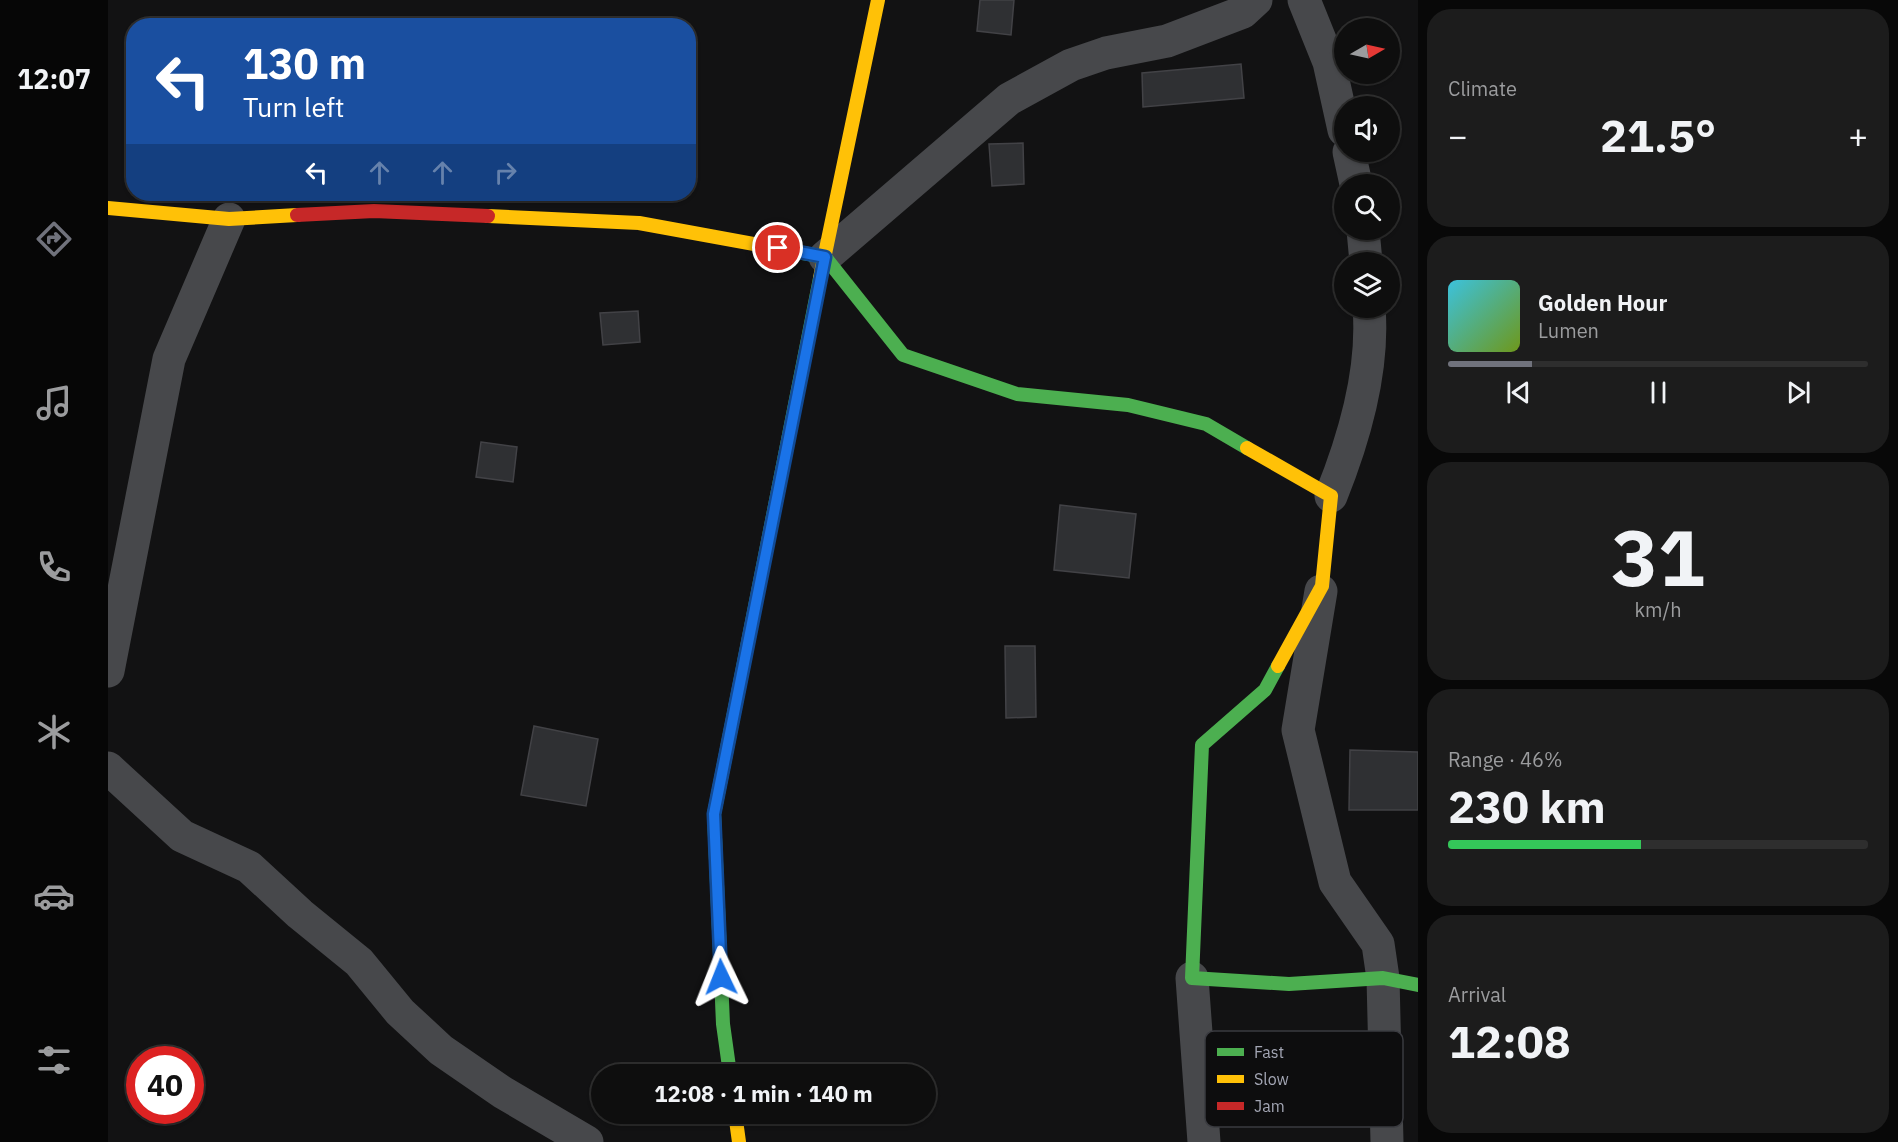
<!DOCTYPE html>
<html lang="en">
<head>
<meta charset="utf-8">
<style>
	:root { --surface:#0e0e0e; --page:#1c1c1c; --text:#f1f3f6; --muted:#9b9c9e; --line:#2e2e2e; --accent:#70727c }
	body { margin:0; font-family:"IBM Plex Sans",sans-serif; background:var(--page); color:var(--text); height:100vh; display:flex; flex-direction:column; font-size:22px; white-space:nowrap }
	* { box-sizing:border-box; margin:0 }
	p { font-size:20px; color:var(--muted) }
	.icon { flex:none; width:33px; height:33px; fill:none; stroke:currentColor; stroke-width:2; stroke-linecap:round; stroke-linejoin:round }
	.map { position:relative; flex:1; overflow:hidden }
	.panel { display:flex; flex-direction:column; gap:9px; padding:9px; background:#080808; width:480px }
	.panel>* { flex:none }
	.hud { position:absolute; left:18px; top:18px; width:570px; height:183px; border-radius:24px; box-shadow:0 2px 4px #0004,0 0 0 2px var(--line); background:#1a4fa0; color:#fff; overflow:hidden }
	.needle { width:39px; rotate:81deg }
	.buttons { position:absolute; left:1226px; top:18px; display:grid; gap:12px }
	.buttons a { display:grid; place-items:center; width:66px; height:66px; border-radius:50%; background:var(--surface); box-shadow:0 2px 4px #0004,0 0 0 2px var(--line); font-size:30px }
	.speed { position:absolute; left:18px; top:1046px; display:flex; gap:12px; font-size:30px; font-weight:700; text-align:center }
	.speed>* { display:grid; place-content:center; width:78px; height:78px; border-radius:50%; background:var(--surface); box-shadow:0 2px 4px #0004,0 0 0 2px var(--line); line-height:1 }
	.speed .limit { border:9px solid #d22; background:#fff; color:#111 }
	.pin { position:absolute; display:grid; place-items:center; width:51px; height:51px; color:#fff; margin:-26px; border:3px solid #fff; border-radius:50%; box-shadow:0 2px 6px #0007 }
	.me { position:absolute; width:66px; margin:-33px; rotate:358deg; stroke-linejoin:round; filter:drop-shadow(0 0 4px #0008) }
	.turn { display:flex; align-items:center; gap:21px; height:126px; padding:0 18px; font-size:27px }
	.turn .icon { width:78px; height:78px; stroke-width:2.5 }
	.turn b { display:block; font-size:42px; line-height:51px }
	.lanes { display:flex; align-items:center; height:57px; padding:0 18px; background:#0003; justify-content:center; gap:30px; direction:ltr }
	.lanes .off { opacity:.35 }
	.big { font-size:45px; font-weight:700; line-height:1.1 }
	.panel .widget { flex:1; display:flex; flex-direction:column; justify-content:center; gap:9px; min-width:0; padding:0 21px; border-radius:24px; background:var(--page) }
	.panel .dial { align-items:center; gap:0 }
	.dial b { font-size:78px; line-height:1 }
	.song { display:flex; align-items:center; gap:18px }
	.cover { width:72px; height:72px; border-radius:9px; background:linear-gradient(135deg,hsl(190 70% 55%),hsl(80 70% 35%)) }
	.played { height:6px; border-radius:3px; background:linear-gradient(90deg,var(--accent) 20%,var(--line) 20%) }
	.keys { display:flex; justify-content:space-around; direction:ltr }
	.heat { display:flex; justify-content:space-between; align-items:center; font-size:33px; direction:ltr }
	.charge { height:9px; border-radius:4px; background:linear-gradient(90deg,#34c759 46%,var(--line) 0) }
	.trip { position:absolute; left:483px; top:1064px; width:345px; height:60px; border-radius:30px; background:var(--surface); box-shadow:0 2px 4px #0004,0 0 0 2px var(--line); font-weight:700; line-height:60px; text-align:center }
	main { display:flex; flex:1; min-height:0 }
	.tabs { display:flex; flex-direction:column; width:108px; justify-content:space-around; align-items:center; background:#060606; color:var(--muted) }
	.tabs .icon { width:42px; height:42px }
	.tabs .current { color:var(--accent) }
	.tabs b { font-size:27px; color:var(--text) }
	.map>svg:first-child { display:block }
	.building { fill:#2f3033; stroke:#424246; stroke-width:1.5 }
	.lines { fill:none; stroke-linecap:round; stroke-linejoin:round }
	.street { stroke:#47484b; stroke-width:33 }
	.fast { stroke:#4caf50; stroke-width:14 }
	.slow { stroke:#ffc107; stroke-width:14 }
	.jam { stroke:#c62828; stroke-width:14 }
	.route-casing { stroke:#114b97; stroke-width:15 }
	.route { stroke:#1a73e8; stroke-width:10 }
	.key { fill:#0d0d0e; stroke:#3a3b40; stroke-width:1.5 }
	.key-label { font-size:16px; fill:#a3a6b4 }
</style>
</head>
<body>
<main>
<nav class="tabs">
<b>12:07</b>
<svg class="icon current" aria-label="directions" viewBox="0 0 24 24"><path d="M12 3l9 9-9 9-9-9zM9 14v-3h6M13 9l2 2-2 2"/></svg>
<svg class="icon" aria-label="music" viewBox="0 0 24 24"><path d="M9 18V5l10-2v13"/><circle cx="6" cy="18" r="3"/><circle cx="16" cy="16" r="3"/></svg>
<svg class="icon" aria-label="phone" viewBox="0 0 24 24"><path d="M5 4h4l2 5-3 2q2 4 5 5l2-3 5 2v4C11 20 4 13 5 4z"/></svg>
<svg class="icon" aria-label="climate" viewBox="0 0 24 24"><path d="M12 3v18M4 7l16 10M4 17L20 7"/></svg>
<svg class="icon" aria-label="car" viewBox="0 0 24 24"><path d="M5 17H2v-5l4-1 3-4h7l3 4 3 1v5h-3M9 17h6M6 11h13"/><circle cx="7" cy="17" r="2"/><circle cx="17" cy="17" r="2"/></svg>
<svg class="icon" aria-label="filters" viewBox="0 0 24 24"><path d="M4 7h16M4 17h16"/><circle cx="9" cy="7" r="2"/><circle cx="15" cy="17" r="2"/></svg>
</nav>
<div class="map">
<svg width="1310" height="1142" viewBox="0 0 1310 1142">
	<rect width="100%" height="100%" fill="#121213"/>
	<g class="building">
		<polygon points="872,0 906,0 903,35 869,31"/>
		<polygon points="1133,64 1136,98 1035,107 1034,73"/>
		<polygon points="915,143 916,184 884,186 881,144"/>
		<polygon points="530,311 532,342 495,345 492,313"/>
		<polygon points="373,442 409,447 405,482 368,477"/>
		<polygon points="952,505 1028,514 1021,578 946,570"/>
		<polygon points="897,646 927,646 928,717 898,718"/>
		<polygon points="426,726 490,739 478,806 413,795"/>
		<polygon points="1242,750 1310,752 1310,810 1241,810"/>
	</g>
	<g class="lines">
		<g class="street">
			<polyline points="1196,0 1221,62 1236,130"/>
			<polyline points="1241,152 1248,184"/>
			<polyline points="1255,230 1258,262"/>
			<polyline points="717,257 901,99 963,65 998,53 1059,41 1135,12 1148,0"/>
			<path d="M1223,496C1246,439 1266,369 1261,308"/>
			<polyline points="1213,591 1190,730 1227,882 1270,944 1275,978 1279,1142"/>
			<polyline points="0,671 61,359 121,219"/>
			<polyline points="0,768 74,836 141,867 192,914 251,962 292,1012 333,1050 394,1092 479,1142"/>
			<polyline points="1084,978 1096,1142"/>
		</g>
		<g class="fast">
			<polyline points="667,248 717,257 795,355 909,394 1020,405 1098,424 1139,448"/>
			<polyline points="1170,666 1157,690 1094,745 1084,978 1181,984 1275,978 1310,985"/>
			<polyline points="622,1074 615,1024 606,814 712,278"/>
		</g>
		<g class="slow">
			<polyline points="0,208 121,219 189,215"/>
			<polyline points="380,216 531,223 667,248"/>
			<polyline points="712,278 770,0"/>
			<polyline points="1139,448 1223,496 1214,586 1170,666"/>
			<polyline points="627,1113 631,1142"/>
		</g>
		<polyline class="jam" points="189,215 266,211 380,216"/>
	</g>
	<g class="lines">
		<defs>
			<polyline id="route" points="613,977 606,814 717,257 670,248"/>
		</defs>
		<use href="#route" class="route-casing"/>
		<use href="#route" class="route"/>
	</g>
	<rect x="1097" y="1031" width="198" height="96" rx="9" class="key"/>
	<rect x="1109" y="1048" width="27" height="8" fill="#4caf50"/>
	<rect x="1109" y="1075" width="27" height="8" fill="#ffc107"/>
	<rect x="1109" y="1102" width="27" height="8" fill="#c62828"/>
	<g class="key-label">
		<text x="1146" y="1058">Fast</text>
		<text x="1146" y="1085">Slow</text>
		<text x="1146" y="1112">Jam</text>
	</g>
</svg>
<div class="buttons">
<a><svg class="needle" viewBox="-14 -14 28 28"><path d="M0-13l5 13h-10z" fill="#e53935"/><path d="M0 13l5-13h-10z" fill="#9b9c9e"/></svg></a>
<a><svg class="icon" aria-label="sound" viewBox="0 0 24 24"><path d="M4 9h4l5-4v14l-5-4H4zM17 9q2 3 0 6"/></svg></a>
<a><svg class="icon" aria-label="search" viewBox="0 0 24 24"><circle cx="10" cy="10" r="6"/><path d="M15 15l6 6"/></svg></a>
<a><svg class="icon" aria-label="layers" viewBox="0 0 24 24"><path d="M12 4l9 5-9 5-9-5zM3 14l9 5 9-5"/></svg></a>
</div>
<div class="speed"><div class="limit">40</div></div>
<div class="pin" style="left:670px;top:248px;background:#d93025"><svg class="icon" aria-label="arrive" viewBox="0 0 24 24"><path d="M6 21V4h12l-3 4 3 4H6"/></svg></div>
<svg class="me" style="left:613px;top:977px" viewBox="-20 -20 40 40"><path d="M0-17L14 15 0 8-14 15z" fill="#1a73e8" stroke="#fff" stroke-width="4"/></svg>
<div class="trip">12:08 · 1 min · 140 m</div>
<div class="hud">
<div class="turn"><svg class="icon" aria-label="left" viewBox="0 0 24 24"><path d="M17 20v-9H6M10 6l-5 5 5 5"/></svg><div><b>130 m</b>Turn left</div></div>
<div class="lanes"><svg class="icon" aria-label="left" viewBox="0 0 24 24"><path d="M17 20v-9H6M10 6l-5 5 5 5"/></svg><svg class="icon off" aria-label="ahead" viewBox="0 0 24 24"><path d="M12 20V5M6 11l6-6 6 6"/></svg><svg class="icon off" aria-label="ahead" viewBox="0 0 24 24"><path d="M12 20V5M6 11l6-6 6 6"/></svg><svg class="icon off" aria-label="right" viewBox="0 0 24 24"><path d="M7 20v-9h11M14 6l5 5-5 5"/></svg></div>
</div>
</div>
<section class="panel">
<div class="widget"><p>Climate</p>
<div class="heat"><a>−</a><b class="big">21.5°</b><a>+</a></div>
</div>
<div class="widget">
<div class="song"><i class="cover"></i><div><b>Golden Hour</b><p>Lumen</p></div></div>
<div class="played"></div>
<div class="keys"><svg class="icon" aria-label="previous" viewBox="0 0 24 24"><path d="M18 5L8 12l10 7zM5 5v14"/></svg><svg class="icon" aria-label="pause" viewBox="0 0 24 24"><path d="M8 5v14M16 5v14"/></svg><svg class="icon" aria-label="next" viewBox="0 0 24 24"><path d="M6 5l10 7-10 7zM19 5v14"/></svg></div>
</div>
<div class="widget dial"><b>31</b><p>km/h</p></div>
<div class="widget"><p>Range · 46%</p><b class="big">230 km</b><div class="charge"></div></div>
<div class="widget"><p>Arrival</p><b class="big">12:08</b></div>
</section>
</main>
</body>
</html>
